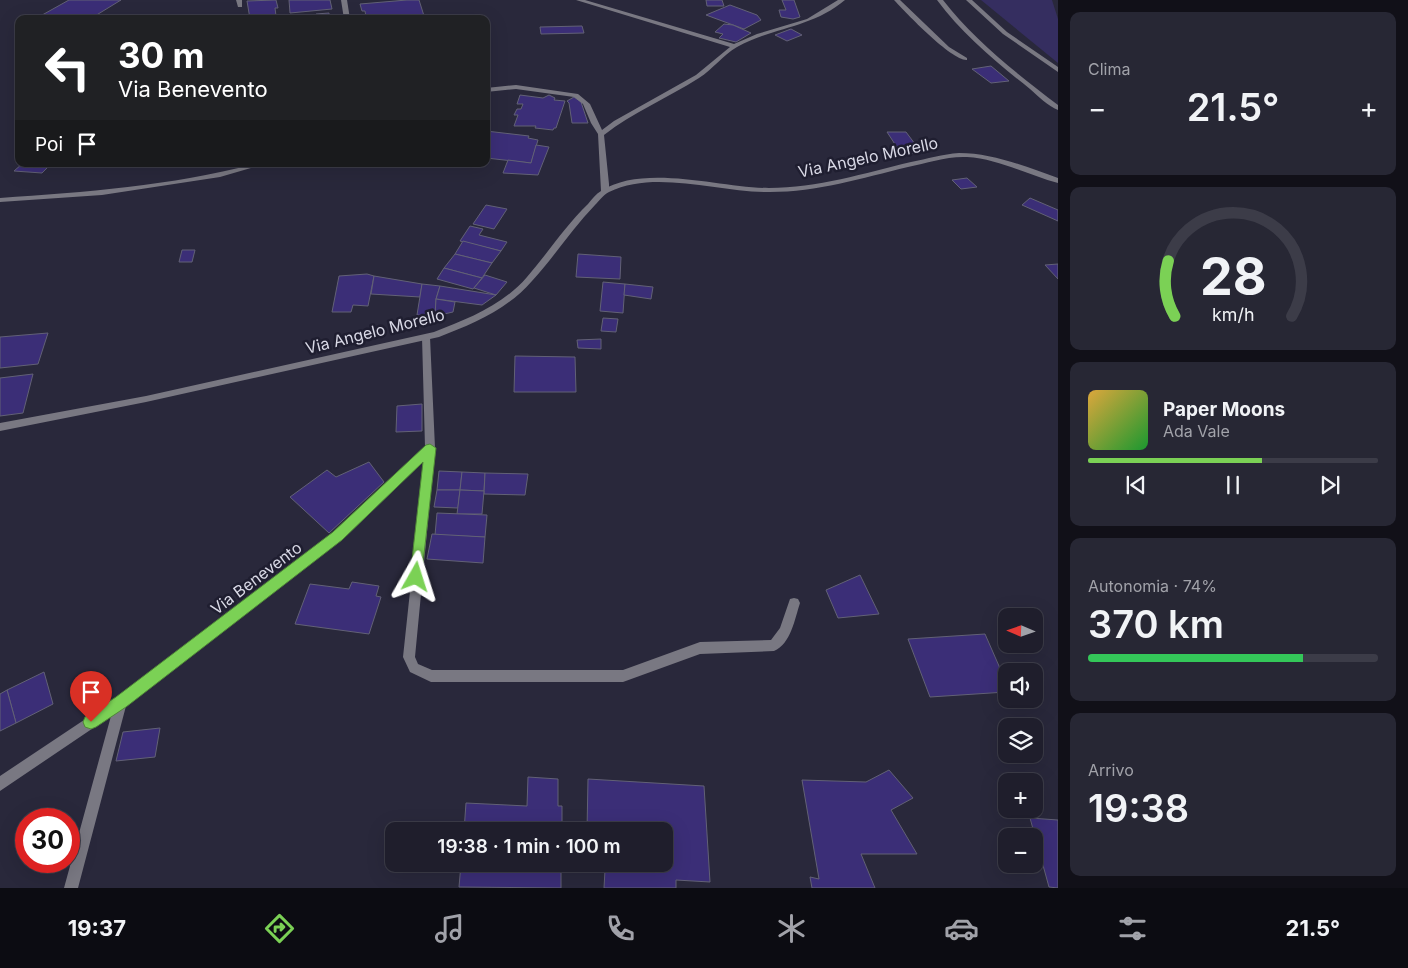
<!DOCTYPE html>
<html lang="it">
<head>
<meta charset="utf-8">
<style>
	:root { --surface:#1f1e2c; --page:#272734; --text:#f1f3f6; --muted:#a1a2a9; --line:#3c3c48; --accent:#7bd155 }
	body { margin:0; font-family:Inter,sans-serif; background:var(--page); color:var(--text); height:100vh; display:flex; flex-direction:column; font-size:19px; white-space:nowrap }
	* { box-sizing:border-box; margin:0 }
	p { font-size:16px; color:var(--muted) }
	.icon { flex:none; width:28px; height:28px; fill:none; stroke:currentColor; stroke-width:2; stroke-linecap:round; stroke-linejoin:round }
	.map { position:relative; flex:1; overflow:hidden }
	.drawer { display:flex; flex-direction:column; gap:12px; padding:12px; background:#111018; width:350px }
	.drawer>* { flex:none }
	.banner { position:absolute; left:15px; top:15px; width:475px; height:152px; border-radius:10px; box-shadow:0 5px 20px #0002,0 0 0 1px var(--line); background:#202124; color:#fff; overflow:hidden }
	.needle { width:32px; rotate:272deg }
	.fabs { position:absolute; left:998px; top:608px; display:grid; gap:10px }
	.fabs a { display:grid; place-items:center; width:45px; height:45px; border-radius:10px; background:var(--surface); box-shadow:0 5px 20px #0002,0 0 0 1px var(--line); font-size:25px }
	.speed { position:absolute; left:15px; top:808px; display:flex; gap:10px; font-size:25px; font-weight:700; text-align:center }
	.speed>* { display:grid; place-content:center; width:65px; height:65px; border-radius:50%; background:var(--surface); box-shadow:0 5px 20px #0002,0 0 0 1px var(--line); line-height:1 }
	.speed .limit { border:8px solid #d22; background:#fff; color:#111 }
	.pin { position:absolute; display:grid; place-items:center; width:42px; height:42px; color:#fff; margin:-51px -21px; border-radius:50% 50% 50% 0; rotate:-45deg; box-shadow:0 0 5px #0007 }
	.pin .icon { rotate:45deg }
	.me { position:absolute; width:55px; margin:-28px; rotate:6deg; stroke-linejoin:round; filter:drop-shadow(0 0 4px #0008) }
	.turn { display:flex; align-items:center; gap:18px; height:105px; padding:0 20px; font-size:22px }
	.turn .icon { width:65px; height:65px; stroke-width:2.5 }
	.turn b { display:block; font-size:35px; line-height:42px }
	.then { display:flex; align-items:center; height:48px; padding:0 20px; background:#0003; gap:10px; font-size:19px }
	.big { font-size:38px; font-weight:600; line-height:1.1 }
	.drawer .card { flex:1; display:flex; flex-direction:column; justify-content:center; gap:8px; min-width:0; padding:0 18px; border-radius:10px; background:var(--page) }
	.drawer .dial { align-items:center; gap:0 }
	.dial svg { height:130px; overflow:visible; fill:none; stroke:var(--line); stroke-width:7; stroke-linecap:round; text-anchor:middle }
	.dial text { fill:var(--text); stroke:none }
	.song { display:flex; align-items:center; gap:15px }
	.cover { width:60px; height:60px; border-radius:8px; background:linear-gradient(135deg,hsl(40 70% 55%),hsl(130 70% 35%)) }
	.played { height:5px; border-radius:2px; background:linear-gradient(90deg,var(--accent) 60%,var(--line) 60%) }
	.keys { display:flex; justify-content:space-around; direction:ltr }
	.heat { display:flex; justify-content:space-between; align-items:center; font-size:28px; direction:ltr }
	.charge { height:8px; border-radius:4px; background:linear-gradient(90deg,#34c759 74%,var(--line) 0) }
	.trip { position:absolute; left:385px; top:822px; width:288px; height:50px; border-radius:10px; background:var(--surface); box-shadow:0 5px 20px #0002,0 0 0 1px var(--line); font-weight:600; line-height:50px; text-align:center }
	.tab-bar { display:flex; height:80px; justify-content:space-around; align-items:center; background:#0c0c12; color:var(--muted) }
	.tab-bar .icon { width:35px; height:35px }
	.tab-bar .current { color:var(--accent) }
	.tab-bar b { font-size:22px; color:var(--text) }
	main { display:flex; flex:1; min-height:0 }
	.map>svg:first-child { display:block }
	.green { fill:#352e60 }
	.building { fill:#3b2e77; stroke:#626176 }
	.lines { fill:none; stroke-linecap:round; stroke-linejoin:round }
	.minor { fill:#797882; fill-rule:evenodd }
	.tertiary { fill:#797882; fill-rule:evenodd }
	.route { fill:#7bd155; stroke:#508837 }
	.labels { text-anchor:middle; stroke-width:5; stroke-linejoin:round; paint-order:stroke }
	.street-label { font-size:16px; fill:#d9d9e6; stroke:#1f1e30 }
</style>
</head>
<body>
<main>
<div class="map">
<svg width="1058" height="888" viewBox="0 0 1058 888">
	<rect width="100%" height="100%" fill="#29283b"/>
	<polygon class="green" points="981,0 1052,0 1058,19 1058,63"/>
	<g class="building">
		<polygon points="69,0 121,0 90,19 35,19"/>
		<polygon points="276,0 278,8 275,8 276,16 250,19 247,1"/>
		<polygon points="289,0 330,0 332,9 290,13"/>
		<polygon points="407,0 419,0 425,19 370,19 369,16 366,17 365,11 362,11 360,4"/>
		<polygon points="706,0 722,0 724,6 707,6"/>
		<polygon points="782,0 794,0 800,17 793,19 781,17 779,10 786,10"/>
		<polygon points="730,5 757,15 761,20 744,29 706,15"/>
		<polygon points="329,13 329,19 294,19 316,16 316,14"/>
		<polygon points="724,24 733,25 751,33 736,42 719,38 723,34 715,32"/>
		<polygon points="582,26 584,33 541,34 540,27"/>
		<polygon points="791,29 802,35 787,41 775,35"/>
		<polygon points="991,66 1009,81 991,83 972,69"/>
		<polygon points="520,95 543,98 549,95 555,98 554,100 565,101 556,128 554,128 553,130 535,128 536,126 514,126 518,115 514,115 517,109 521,109 523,104 517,104"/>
		<polygon points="574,97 581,102 588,123 572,123 569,103 567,101"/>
		<polygon points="486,131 529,136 528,138 538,140 531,163 486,158"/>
		<polygon points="887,132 906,132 921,152 902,155"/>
		<polygon points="536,145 549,147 538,175 503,173 508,160 531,163"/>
		<polygon points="22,164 51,164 42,173 14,171"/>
		<polygon points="967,178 977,187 961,189 952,180"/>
		<polygon points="1030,198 1058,210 1058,221 1022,205"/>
		<polygon points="486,205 507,209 494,229 473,224"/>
		<polygon points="470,226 483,229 479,235 507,242 501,251 460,241"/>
		<polygon points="463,241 501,251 492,263 455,254"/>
		<polygon points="182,250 195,250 192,262 179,262"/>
		<polygon points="455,254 492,263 482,278 444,268"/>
		<polygon points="578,254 621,257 620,279 576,277"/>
		<polygon points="1058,264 1058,279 1045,265"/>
		<polygon points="444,268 482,278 473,289 437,279"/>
		<polygon points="367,274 374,276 368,306 353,305 351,312 332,312 339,276"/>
		<polygon points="485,275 507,282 496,295 474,288"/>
		<polygon points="374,276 422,284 420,297 371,294"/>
		<polygon points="603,282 625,284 623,313 600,311"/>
		<polygon points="422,284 440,286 436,299 435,316 417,315"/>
		<polygon points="625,284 653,287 651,299 624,295"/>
		<polygon points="440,286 496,295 482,305 436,299"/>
		<polygon points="436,299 455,302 453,312 435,316"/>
		<polygon points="603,318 618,319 616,332 601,331"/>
		<polygon points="48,333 38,364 0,368 0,337"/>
		<polygon points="601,339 601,349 578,348 577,340"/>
		<polygon points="515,356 575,357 576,392 514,392"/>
		<polygon points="33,374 23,413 0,416 0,378"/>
		<polygon points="422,404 422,431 396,432 397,406"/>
		<polygon points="369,462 384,482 329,533 290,497 327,470 336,477"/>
		<polygon points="439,471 462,472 460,490 437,490"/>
		<polygon points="462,472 485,473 484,491 460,490"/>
		<polygon points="485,473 528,474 525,495 484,494"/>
		<polygon points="437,490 460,490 458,508 434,507"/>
		<polygon points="460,490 484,491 482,514 457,514"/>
		<polygon points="437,513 487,515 485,537 435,535"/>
		<polygon points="432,534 485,537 483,563 427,559"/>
		<polygon points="860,575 879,614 838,618 826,590"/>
		<polygon points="352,582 379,586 376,596 381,597 369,634 295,624 310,584 349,589"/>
		<polygon points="985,634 1006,682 1006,692 930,697 908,639"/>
		<polygon points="44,672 53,704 16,723 7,690"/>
		<polygon points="7,690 16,723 0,731 0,694"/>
		<polygon points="160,728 155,757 116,761 123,732"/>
		<polygon points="889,770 913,798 891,810 917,854 861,854 875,888 812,888 810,877 819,879 802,780 866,782"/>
		<polygon points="528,777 558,779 558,806 562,806 562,831 464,831 466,803 527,806"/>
		<polygon points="588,779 704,786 710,882 676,880 676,888 604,888 605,870 586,869 586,864 664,864 664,831 587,831"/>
		<polygon points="1030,818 1058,820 1058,888 1049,887"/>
		<polygon points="461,864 561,864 561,888 459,887"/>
	</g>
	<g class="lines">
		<g class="minor">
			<polygon points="236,0 242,0 242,7 238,7"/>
			<polygon points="341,0 347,0 350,19 344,19"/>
			<path d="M576,0H585L734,44L757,34L807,19L838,0H845C812,28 773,27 737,47C723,55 713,69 699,78C668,98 633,112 604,135L609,184V191L605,193L601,191L598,134L591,123L583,104L574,97L516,89L486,92V88L516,85L578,94L590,104L602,130L614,121L696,75L730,47Z"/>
			<path d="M894,0H900L949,47L967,58V60C952,61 906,13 894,0Z"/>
			<path d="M254,164H265L220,177L102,195L0,202V198C85,192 171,186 254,164Z"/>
			<path d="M426,334L430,337L435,448L415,657L418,664L432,670H623L700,642L771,640L780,628L790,599L794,598L798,599L800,603C795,618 791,644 774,651L700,654L623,682H431L410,672L403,657L424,460L342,539L126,706L78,888H64L111,716L0,791V776L117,698L334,533L425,447L422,337Z"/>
		</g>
		<g class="tertiary">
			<path d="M937,0H943C973,39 1018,75 1058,105V110C1048,106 1038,96 1030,89C997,63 962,34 937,0Z"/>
			<polygon points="966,0 972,0 1007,32 1058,67 1058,72 1003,34"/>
			<path d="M959,153C993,153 1027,167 1058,178V183C1028,175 999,159 967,157C947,156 927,163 908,167C862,178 817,192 770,192C720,193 656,169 609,192C603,195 599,201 595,205C572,229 554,257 532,281C508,309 473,324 439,337L146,402L0,431V423L146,396L434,332C468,319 503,305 527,277C548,253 565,226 588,204C592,199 596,194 601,191C644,163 721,188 769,188C817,188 865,173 911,162C927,159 943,154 959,153Z"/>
		</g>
	</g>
	<polygon class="route" points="430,444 436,448 421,581 416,583 411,581 410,577 423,462 342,540 126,707 96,727 91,729 85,727 83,722 85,717 116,697 333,532 426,445"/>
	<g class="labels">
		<g class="street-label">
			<text transform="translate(868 157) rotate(-12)" y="6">Via Angelo Morello</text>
			<text transform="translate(375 331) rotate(-14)" y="6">Via Angelo Morello</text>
			<text transform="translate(256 578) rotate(-37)" y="6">Via Benevento</text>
		</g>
	</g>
</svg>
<div class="fabs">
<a><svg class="needle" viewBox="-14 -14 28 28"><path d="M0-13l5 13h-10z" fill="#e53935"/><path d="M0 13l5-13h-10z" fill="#a1a2a9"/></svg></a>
<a><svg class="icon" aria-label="sound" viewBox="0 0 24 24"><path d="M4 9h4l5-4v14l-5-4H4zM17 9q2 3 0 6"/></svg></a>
<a><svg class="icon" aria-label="layers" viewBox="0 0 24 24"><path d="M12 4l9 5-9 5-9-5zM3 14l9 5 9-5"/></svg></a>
<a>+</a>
<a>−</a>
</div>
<div class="speed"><div class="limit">30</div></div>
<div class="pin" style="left:91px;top:722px;background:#d93025"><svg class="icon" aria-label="arrive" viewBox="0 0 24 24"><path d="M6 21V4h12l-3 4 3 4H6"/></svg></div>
<svg class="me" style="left:416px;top:577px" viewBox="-20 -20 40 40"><path d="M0-17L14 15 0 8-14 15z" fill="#7bd155" stroke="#fff" stroke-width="4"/></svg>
<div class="trip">19:38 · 1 min · 100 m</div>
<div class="banner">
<div class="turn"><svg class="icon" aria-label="left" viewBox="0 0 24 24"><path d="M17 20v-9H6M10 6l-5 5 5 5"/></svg><div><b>30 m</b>Via Benevento</div></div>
<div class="then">Poi<svg class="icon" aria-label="arrive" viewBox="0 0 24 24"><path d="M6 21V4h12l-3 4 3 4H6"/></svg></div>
</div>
</div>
<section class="drawer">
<div class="card"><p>Clima</p>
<div class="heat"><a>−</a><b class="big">21.5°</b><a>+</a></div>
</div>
<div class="card dial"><svg viewBox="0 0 100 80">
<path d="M14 69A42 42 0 1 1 86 69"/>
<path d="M14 69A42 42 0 0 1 10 35" stroke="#7bd155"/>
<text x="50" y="56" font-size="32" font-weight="700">28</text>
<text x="50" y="72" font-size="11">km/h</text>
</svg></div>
<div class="card">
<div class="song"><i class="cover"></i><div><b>Paper Moons</b><p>Ada Vale</p></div></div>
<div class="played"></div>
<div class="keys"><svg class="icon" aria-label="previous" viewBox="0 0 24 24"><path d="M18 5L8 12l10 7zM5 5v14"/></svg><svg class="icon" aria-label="pause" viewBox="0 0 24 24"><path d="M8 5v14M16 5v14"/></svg><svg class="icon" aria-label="next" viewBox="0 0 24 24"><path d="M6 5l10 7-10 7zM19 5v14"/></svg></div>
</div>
<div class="card"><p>Autonomia · 74%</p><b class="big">370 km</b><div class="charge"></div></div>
<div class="card"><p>Arrivo</p><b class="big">19:38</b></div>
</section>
</main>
<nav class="tab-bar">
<b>19:37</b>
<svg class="icon current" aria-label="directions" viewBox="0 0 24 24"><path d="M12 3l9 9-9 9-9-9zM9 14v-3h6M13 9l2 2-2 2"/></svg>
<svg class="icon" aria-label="music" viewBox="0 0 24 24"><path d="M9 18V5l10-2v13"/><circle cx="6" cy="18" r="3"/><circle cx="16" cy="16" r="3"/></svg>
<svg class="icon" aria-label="phone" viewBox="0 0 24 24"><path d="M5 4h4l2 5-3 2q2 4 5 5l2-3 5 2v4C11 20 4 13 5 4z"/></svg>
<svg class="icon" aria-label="climate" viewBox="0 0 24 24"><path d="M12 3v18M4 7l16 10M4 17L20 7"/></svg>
<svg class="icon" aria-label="car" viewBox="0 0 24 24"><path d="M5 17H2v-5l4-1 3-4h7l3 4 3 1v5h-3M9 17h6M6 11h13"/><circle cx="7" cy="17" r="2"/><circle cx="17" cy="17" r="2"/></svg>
<svg class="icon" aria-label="filters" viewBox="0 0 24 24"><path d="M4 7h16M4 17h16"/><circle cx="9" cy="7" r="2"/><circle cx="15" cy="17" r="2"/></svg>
<b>21.5°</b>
</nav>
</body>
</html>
